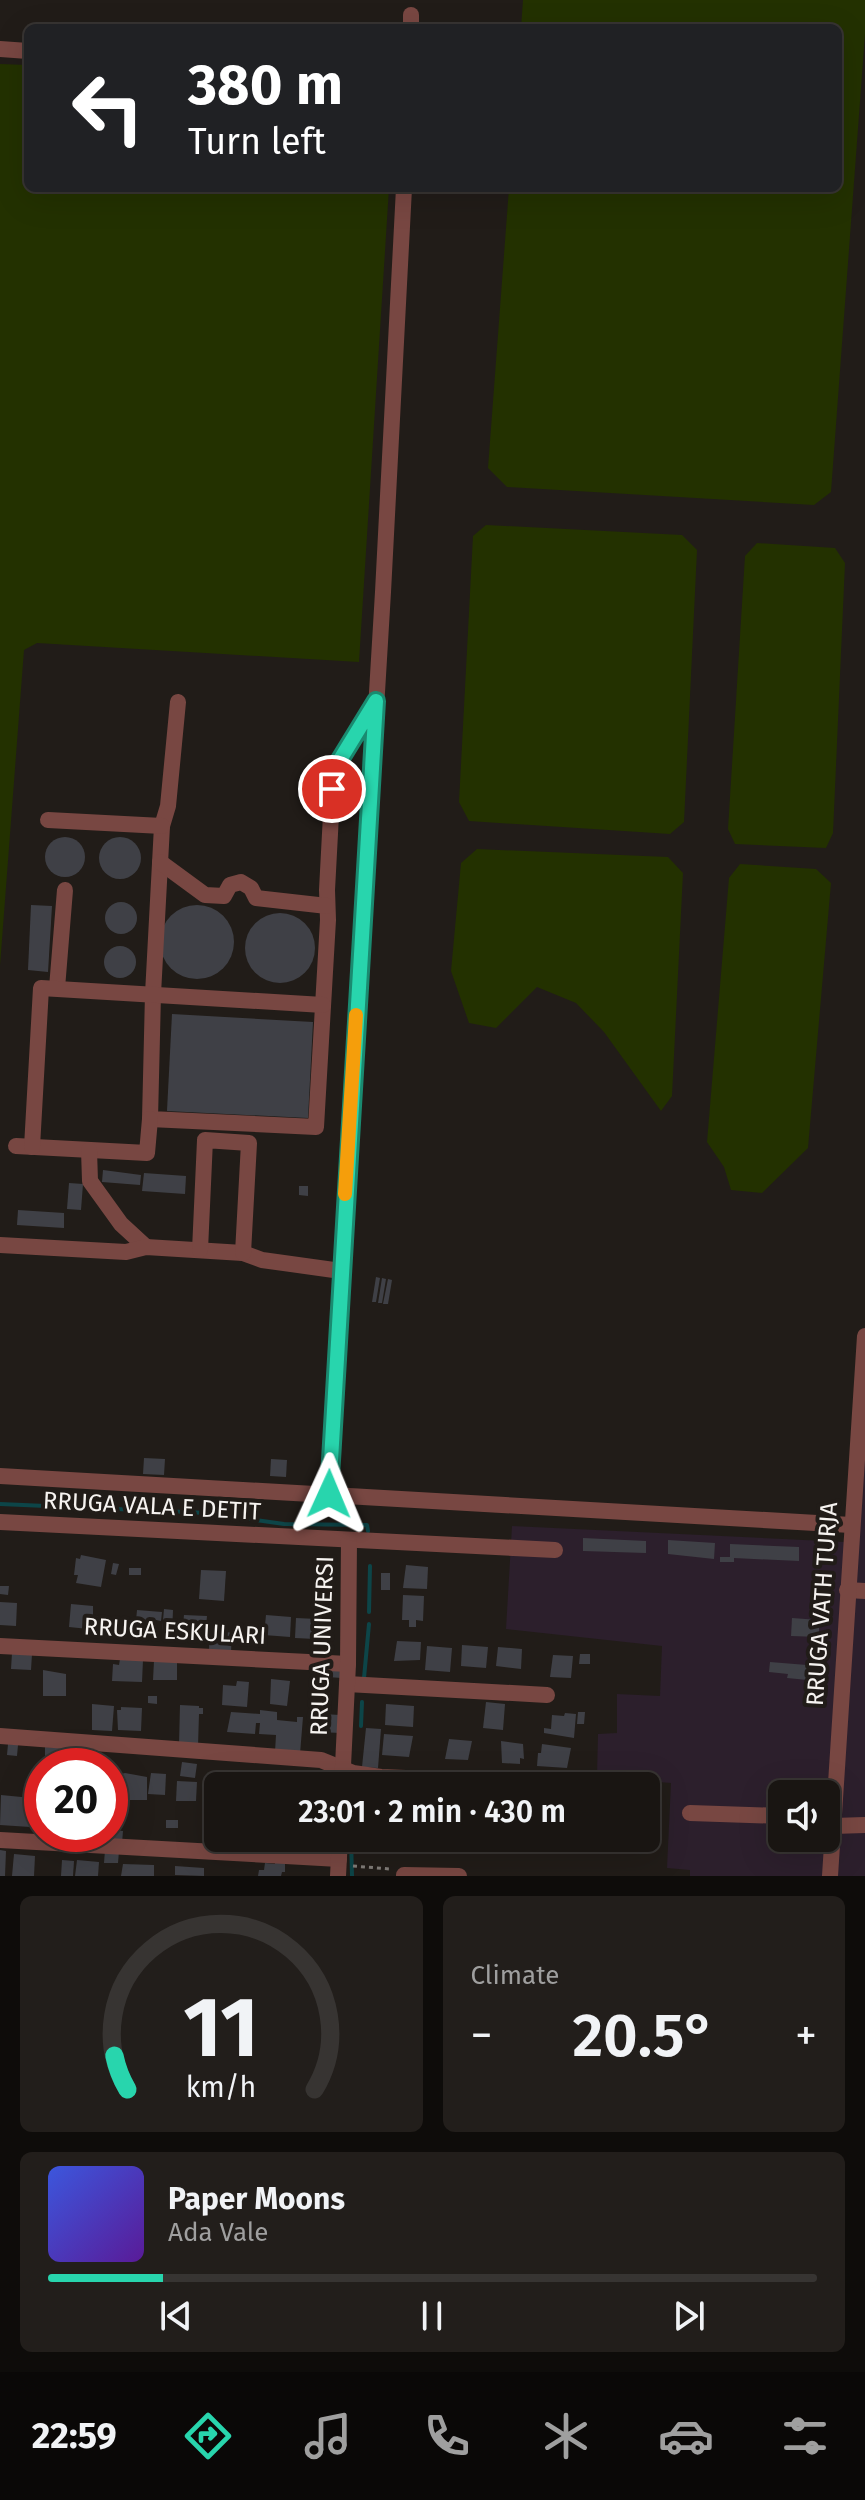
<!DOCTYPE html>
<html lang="en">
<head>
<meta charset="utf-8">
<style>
	:root { --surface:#191512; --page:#221e1b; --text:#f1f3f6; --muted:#9f9f9f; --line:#373432; --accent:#28d5ad }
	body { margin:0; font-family:"Fira Sans",sans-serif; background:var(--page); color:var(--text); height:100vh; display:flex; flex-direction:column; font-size:30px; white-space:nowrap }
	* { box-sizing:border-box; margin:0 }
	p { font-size:26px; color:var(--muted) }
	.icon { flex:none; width:44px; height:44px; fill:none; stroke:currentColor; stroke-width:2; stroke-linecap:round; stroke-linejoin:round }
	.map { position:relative; height:1876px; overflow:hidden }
	.sheet { display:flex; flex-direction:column; gap:20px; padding:20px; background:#0e0c0a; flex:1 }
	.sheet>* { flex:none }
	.hud { position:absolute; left:24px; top:24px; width:818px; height:168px; border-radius:12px; box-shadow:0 8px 32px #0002,0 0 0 2px var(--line); background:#202124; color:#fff; overflow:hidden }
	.tools { position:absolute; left:768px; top:1780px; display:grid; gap:16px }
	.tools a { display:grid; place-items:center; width:72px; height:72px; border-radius:12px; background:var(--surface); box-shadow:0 8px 32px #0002,0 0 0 2px var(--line); font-size:40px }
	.speed { position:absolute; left:24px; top:1748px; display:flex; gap:16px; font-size:40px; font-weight:700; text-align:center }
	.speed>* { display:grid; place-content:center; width:104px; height:104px; border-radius:50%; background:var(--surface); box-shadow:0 8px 32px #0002,0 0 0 2px var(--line); line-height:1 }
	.speed .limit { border:12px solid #d22; background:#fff; color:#111 }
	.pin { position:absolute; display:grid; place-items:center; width:68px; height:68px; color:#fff; margin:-34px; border:4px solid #fff; border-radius:50%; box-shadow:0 2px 8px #0007 }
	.me { position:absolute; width:88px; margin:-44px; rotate:1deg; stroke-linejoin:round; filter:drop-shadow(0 0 6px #0008) }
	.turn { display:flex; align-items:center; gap:28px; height:168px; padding:0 32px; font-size:36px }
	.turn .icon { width:104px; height:104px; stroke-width:2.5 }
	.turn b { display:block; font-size:56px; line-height:68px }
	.big { font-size:60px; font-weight:600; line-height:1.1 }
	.sheet .widget { flex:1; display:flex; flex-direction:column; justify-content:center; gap:12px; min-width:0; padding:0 28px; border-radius:12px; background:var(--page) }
	.sheet .dial { align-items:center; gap:0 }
	.dial svg { height:208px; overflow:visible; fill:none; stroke:var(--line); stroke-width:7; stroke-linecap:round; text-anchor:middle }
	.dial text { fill:var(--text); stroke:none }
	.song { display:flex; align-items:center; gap:24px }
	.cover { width:96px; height:96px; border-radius:12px; background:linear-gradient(135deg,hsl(230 70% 55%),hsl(270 70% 35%)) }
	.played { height:8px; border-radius:4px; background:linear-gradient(90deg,var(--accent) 15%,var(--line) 15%) }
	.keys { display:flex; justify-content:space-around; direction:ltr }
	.heat { display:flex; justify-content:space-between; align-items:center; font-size:44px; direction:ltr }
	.sheet .tiles { flex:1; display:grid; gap:20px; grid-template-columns:1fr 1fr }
	.widget:last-child { grid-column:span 2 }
	.trip { position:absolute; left:204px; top:1772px; width:456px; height:80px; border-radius:12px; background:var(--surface); box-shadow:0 8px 32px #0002,0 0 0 2px var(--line); font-weight:600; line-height:80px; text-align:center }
	.menu { display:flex; height:128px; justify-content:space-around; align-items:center; background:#0a0807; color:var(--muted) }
	.menu .icon { width:56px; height:56px }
	.menu .current { color:var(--accent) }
	.menu b { font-size:36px; color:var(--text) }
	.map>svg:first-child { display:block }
	.commercial { fill:#2c1f2c; fill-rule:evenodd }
	.green { fill:#233100 }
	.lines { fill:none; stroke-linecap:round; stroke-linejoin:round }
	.stream { stroke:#0d4548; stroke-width:4 }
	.building { fill:#3f4046 }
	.path { stroke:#807c78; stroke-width:3; stroke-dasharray:4 4; stroke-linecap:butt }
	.minor { stroke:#784742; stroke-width:16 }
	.route-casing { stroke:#1a8a70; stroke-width:20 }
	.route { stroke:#28d5ad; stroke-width:14 }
	.slow { stroke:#f59e0b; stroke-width:14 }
	.labels { text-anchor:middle; stroke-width:8; stroke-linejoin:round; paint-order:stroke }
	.street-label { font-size:24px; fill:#f6f3f0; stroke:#211c18 }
</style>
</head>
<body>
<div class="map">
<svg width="865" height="1876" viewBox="0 0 865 1876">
	<rect width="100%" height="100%" fill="#211c18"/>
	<g class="commercial">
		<polygon points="865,1428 865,1583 856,1583"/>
		<path d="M512,1526L845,1542L825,1876H690V1870L667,1868L671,1783L597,1777L598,1734L617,1733V1694L660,1696L662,1646L506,1629ZM782,1794H826V1838H782Z"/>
		<polygon points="852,1596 865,1597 865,1876 837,1876"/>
	</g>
	<g class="green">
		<polygon points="523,0 865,0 865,34 831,492 814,505 507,487 488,468 509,188 838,188 838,28 521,28"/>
		<polygon points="0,64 28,65 28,188 389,188 359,662 37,643 24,650 0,966"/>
		<polygon points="486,525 682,535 697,550 684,822 670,834 469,821 459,802 473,536"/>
		<polygon points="757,543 835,548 845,563 833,833 826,848 735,844 728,829 745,556"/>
		<polygon points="477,849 668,857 683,873 672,1096 661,1111 604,1032 576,1003 537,987 496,1028 469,1023 451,971 461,863"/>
		<polygon points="740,864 816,869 831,883 808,1148 762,1193 731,1190 724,1167 707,1142 729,878"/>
	</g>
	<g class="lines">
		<g class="stream">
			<polyline points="0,1504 208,1513 284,1524 367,1525 368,1531"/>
			<polyline points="369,1612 370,1566"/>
			<polyline points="364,1678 369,1624"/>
			<polyline points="361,1726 362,1702"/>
			<polyline points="351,1838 352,1876"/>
		</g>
	</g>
	<g class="building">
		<circle cx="65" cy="857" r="20"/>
		<circle cx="120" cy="858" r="21"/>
		<circle cx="121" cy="918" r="16"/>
		<polygon points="31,905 52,906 48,972 28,970"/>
		<circle cx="197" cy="942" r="37"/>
		<circle cx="280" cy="948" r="35"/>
		<circle cx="120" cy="962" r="16"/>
		<polygon points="172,1014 313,1022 308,1118 167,1111"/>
		<polygon points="103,1170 141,1175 140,1185 102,1182"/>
		<polygon points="144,1173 186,1176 185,1194 142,1191"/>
		<polygon points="69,1183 83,1184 81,1210 67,1209"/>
		<polygon points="299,1186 308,1186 308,1196 299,1195"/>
		<polygon points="18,1210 64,1213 64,1228 17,1225"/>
		<polygon points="376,1277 380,1278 376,1302 372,1302"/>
		<polygon points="382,1278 386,1279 382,1303 378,1303"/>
		<polygon points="388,1279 392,1280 388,1304 383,1304"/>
		<polygon points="144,1458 165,1459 164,1475 143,1474"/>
		<polygon points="271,1459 287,1460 286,1477 270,1476"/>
		<polygon points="583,1538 646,1541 646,1553 583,1551"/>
		<polygon points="668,1540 715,1543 714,1559 668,1554"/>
		<polygon points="730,1544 799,1547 799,1561 734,1558 734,1562 720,1562 720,1557 730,1557"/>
		<polygon points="81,1555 106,1560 101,1587 76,1583 78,1575 74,1575 76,1558 80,1559"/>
		<polygon points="113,1563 119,1564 116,1575 111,1574"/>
		<polygon points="406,1565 428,1567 427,1589 403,1588"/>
		<rect x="129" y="1568" width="12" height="7"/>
		<polygon points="201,1570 226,1571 224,1601 199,1599"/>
		<rect x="381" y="1573" width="9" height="17"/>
		<polygon points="0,1586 9,1586 8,1595 0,1594"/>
		<polygon points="403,1595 424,1596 423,1621 416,1620 416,1627 409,1627 409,1620 402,1620"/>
		<polygon points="0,1602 17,1603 16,1626 0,1625"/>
		<polygon points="71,1604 93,1606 93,1616 99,1616 98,1630 69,1627"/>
		<polygon points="164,1609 173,1610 172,1633 162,1632"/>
		<polygon points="137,1610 162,1612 161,1621 156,1620 155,1633 135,1632"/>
		<polygon points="184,1615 207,1616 205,1637 182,1636"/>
		<polygon points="266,1615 291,1617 290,1637 264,1635"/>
		<polygon points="296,1618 317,1619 315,1639 295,1638"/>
		<polygon points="792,1618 819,1620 819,1637 791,1636"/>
		<polygon points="210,1629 232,1633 231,1652 209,1650"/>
		<polygon points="397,1641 421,1642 420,1660 394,1661"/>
		<polygon points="462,1645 488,1647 486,1668 461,1666"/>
		<polygon points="427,1646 452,1648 450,1672 425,1670"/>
		<polygon points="498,1647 522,1649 521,1669 496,1666"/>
		<polygon points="12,1653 32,1654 31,1670 11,1669"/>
		<polygon points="580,1654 590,1654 590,1664 579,1664"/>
		<polygon points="553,1655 573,1656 571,1678 550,1677"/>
		<polygon points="120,1659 143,1660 142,1682 112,1681 113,1664 119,1665"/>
		<polygon points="154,1661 177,1662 177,1680 153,1680"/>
		<polygon points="770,1662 819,1666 818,1681 787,1678 788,1674 769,1672"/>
		<polygon points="327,1668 342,1669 342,1678 327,1677"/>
		<polygon points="43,1670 66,1674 66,1696 43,1696"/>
		<polygon points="271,1679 290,1681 287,1706 270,1704"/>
		<polygon points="237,1681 249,1682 247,1707 222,1705 223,1685 236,1686"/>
		<polygon points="148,1696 157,1696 157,1704 148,1703"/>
		<polygon points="486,1702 505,1704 503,1730 483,1728"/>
		<polygon points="92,1704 114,1706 112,1731 92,1730"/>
		<polygon points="386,1704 414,1706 413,1727 385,1725"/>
		<polygon points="180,1705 199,1706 199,1708 203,1708 203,1714 199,1714 198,1746 179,1745"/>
		<polygon points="121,1707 142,1708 141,1731 118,1730 117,1710 121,1710"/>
		<polygon points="260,1710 277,1712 277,1720 297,1722 297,1717 303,1717 300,1754 275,1752 276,1735 259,1734 260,1723 256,1723 255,1734 227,1732 231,1712 260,1714"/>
		<polygon points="578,1712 585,1712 584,1724 577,1724"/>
		<polygon points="565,1713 576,1714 574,1738 544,1733 544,1728 551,1729 552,1715 564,1716"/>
		<polygon points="321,1714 341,1715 340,1733 320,1732"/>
		<polygon points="366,1728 381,1729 378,1768 362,1767"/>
		<polygon points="384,1734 413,1736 409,1757 382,1755"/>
		<polygon points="449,1739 472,1741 468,1760 445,1759"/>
		<polygon points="501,1741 523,1744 524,1759 520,1758 520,1764 502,1763"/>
		<polygon points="8,1744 18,1745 17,1756 7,1755"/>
		<polygon points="542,1744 571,1748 567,1768 537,1766 538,1753 541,1753"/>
		<polygon points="45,1747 69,1748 69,1766 45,1766"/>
		<polygon points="182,1762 197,1764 195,1778 180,1776"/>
		<polygon points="125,1773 147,1777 147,1800 114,1800 114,1776"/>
		<polygon points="151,1773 166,1774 165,1795 148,1794"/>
		<polygon points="177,1781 197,1782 196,1801 176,1801"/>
		<polygon points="1,1795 32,1798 30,1827 0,1825"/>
		<polygon points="110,1817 123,1818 122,1827 110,1826"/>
		<rect x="166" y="1820" width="12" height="8"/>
		<polygon points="110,1830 123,1831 122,1843 69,1839 70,1834 110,1834"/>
		<polygon points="0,1850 6,1851 5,1876 0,1876"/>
		<polygon points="105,1850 119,1851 118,1863 104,1863"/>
		<polygon points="14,1854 35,1856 34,1876 12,1876"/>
		<polygon points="62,1860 74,1861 73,1876 61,1876"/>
		<polygon points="77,1860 99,1862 98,1876 75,1876"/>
		<polygon points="275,1862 285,1862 285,1872 282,1872 281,1876 258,1876 259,1870 264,1870 265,1863 275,1864"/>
		<polygon points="123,1864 154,1865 154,1876 121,1876"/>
		<polygon points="175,1866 204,1868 204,1876 175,1875"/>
	</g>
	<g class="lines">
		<polyline class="path" points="353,1866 390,1869"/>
		<g class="minor">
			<polyline points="411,15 411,28"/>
			<polyline points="0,49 28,51"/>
			<polyline points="178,702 168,806 162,826 153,994 150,1119 316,1127 328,920 327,890 333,777 338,763 373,706"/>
			<polyline points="48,820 162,826"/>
			<polyline points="160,862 205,895 224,896 230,885 241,882 251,888 256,898 327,906"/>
			<polyline points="57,988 65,890"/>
			<polyline points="16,1146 147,1153 150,1119"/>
			<polyline points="32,1147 41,988 323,1005"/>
			<polyline points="89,1150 90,1181 121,1224 146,1247"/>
			<polyline points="0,1245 126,1252 146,1247 243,1253 262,1260 341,1271"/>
			<polyline points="200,1250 205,1140 249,1143 243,1253"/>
			<polyline points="0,1476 851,1525"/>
			<polyline points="329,1494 383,592 404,188"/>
			<polyline points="0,1522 555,1550"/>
			<polyline points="847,1590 865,1591"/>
			<polyline points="0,1646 348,1664"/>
			<polyline points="347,1684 547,1695"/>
			<polyline points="0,1736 321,1760 353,1773 381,1777 600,1786"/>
			<polyline points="342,1786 348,1664 349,1540"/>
			<polyline points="690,1813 782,1816"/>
			<polyline points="833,1826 865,1825"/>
			<polyline points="0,1840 339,1859"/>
			<polyline points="404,1875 459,1876"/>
			<polyline points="338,1876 340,1838"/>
			<polyline points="830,1876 865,1336"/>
		</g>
	</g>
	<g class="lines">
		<defs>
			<polyline id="route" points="329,1494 376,701 338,763 332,789"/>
		</defs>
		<use href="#route" class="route-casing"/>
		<use href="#route" class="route"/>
		<polyline class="slow" points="345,1194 356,1015"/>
	</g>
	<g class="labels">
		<g class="street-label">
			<text transform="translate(152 1506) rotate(3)" y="8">RRUGA VALA E DETIT</text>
			<text transform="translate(822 1604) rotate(-86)" y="8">RRUGA VATH TURJA</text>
			<text transform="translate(175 1631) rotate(3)" y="8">RRUGA ESKULARI</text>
			<text transform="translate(322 1646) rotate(-88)" y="8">RRUGA UNIVERSI</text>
		</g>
	</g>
</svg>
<div class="tools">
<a><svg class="icon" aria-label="sound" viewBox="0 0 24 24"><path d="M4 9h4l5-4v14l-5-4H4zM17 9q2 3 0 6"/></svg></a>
</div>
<div class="speed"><div class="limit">20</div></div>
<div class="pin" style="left:332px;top:789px;background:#d93025"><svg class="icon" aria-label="arrive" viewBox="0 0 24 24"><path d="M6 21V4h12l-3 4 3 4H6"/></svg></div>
<svg class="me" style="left:329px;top:1494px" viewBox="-20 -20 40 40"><path d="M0-17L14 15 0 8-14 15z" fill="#28d5ad" stroke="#fff" stroke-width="4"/></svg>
<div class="trip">23:01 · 2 min · 430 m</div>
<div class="hud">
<div class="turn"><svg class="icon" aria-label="left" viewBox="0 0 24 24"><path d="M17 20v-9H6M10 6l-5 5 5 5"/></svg><div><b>380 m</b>Turn left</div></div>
</div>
</div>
<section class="sheet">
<div class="tiles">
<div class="widget dial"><svg viewBox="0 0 100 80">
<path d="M14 69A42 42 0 1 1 86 69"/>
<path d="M14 69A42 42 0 0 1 9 56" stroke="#28d5ad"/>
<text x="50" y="56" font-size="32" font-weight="700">11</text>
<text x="50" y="72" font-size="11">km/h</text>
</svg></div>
<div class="widget"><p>Climate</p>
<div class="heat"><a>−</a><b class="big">20.5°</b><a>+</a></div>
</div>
<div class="widget">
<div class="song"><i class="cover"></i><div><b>Paper Moons</b><p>Ada Vale</p></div></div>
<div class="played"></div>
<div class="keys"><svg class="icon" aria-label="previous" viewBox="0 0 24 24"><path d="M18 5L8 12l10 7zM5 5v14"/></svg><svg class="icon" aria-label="pause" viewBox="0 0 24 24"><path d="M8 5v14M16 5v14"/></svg><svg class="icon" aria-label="next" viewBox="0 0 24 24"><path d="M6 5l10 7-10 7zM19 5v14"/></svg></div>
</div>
</div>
</section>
<nav class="menu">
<b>22:59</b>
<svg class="icon current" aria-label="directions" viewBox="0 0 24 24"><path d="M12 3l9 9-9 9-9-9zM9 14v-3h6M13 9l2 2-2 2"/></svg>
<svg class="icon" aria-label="music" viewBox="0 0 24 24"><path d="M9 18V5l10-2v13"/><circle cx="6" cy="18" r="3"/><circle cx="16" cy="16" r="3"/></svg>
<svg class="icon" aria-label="phone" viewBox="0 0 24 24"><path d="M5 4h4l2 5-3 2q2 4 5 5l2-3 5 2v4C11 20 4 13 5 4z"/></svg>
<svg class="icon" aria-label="climate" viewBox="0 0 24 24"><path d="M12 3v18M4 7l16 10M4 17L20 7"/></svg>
<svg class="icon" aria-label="car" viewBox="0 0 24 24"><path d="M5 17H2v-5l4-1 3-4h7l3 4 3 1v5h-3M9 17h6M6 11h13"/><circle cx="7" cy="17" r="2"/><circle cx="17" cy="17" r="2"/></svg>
<svg class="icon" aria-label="filters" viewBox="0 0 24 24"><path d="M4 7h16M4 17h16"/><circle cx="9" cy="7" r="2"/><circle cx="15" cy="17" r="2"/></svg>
</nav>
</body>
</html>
